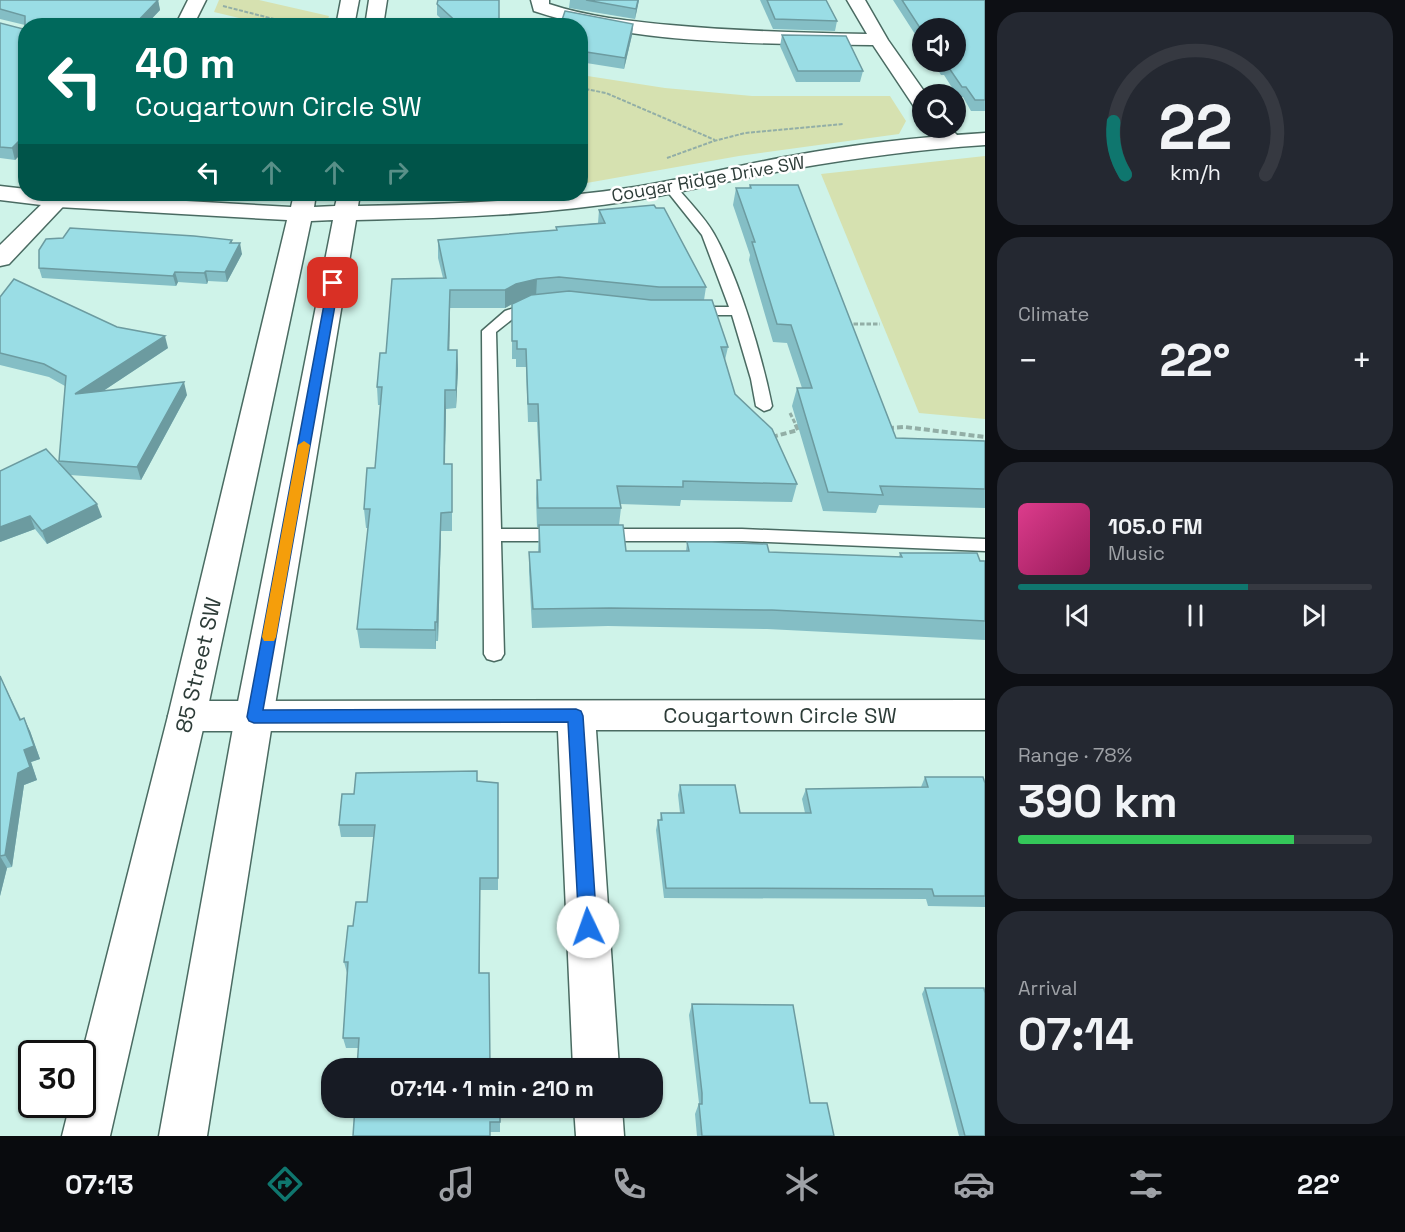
<!DOCTYPE html>
<html lang="en">
<head>
<meta charset="utf-8">
<style>
	:root { --surface:#171b24; --page:#242831; --text:#f1f3f6; --muted:#9ea1a6; --line:#363941; --accent:#0f766e }
	body { margin:0; font-family:"Space Grotesk",sans-serif; background:var(--page); color:var(--text); height:100vh; display:flex; flex-direction:column; font-size:22px; white-space:nowrap }
	* { box-sizing:border-box; margin:0 }
	p { font-size:20px; color:var(--muted) }
	.icon { flex:none; width:33px; height:33px; fill:none; stroke:currentColor; stroke-width:2; stroke-linecap:round; stroke-linejoin:round }
	.map { position:relative; flex:1; overflow:hidden }
	.details { display:flex; flex-direction:column; gap:12px; padding:12px; background:#0d0f14; width:420px }
	.details>* { flex:none }
	.top-card { position:absolute; left:18px; top:18px; width:570px; height:183px; border-radius:24px; box-shadow:0 2px 4px #0004; background:#00695c; color:#fff; overflow:hidden }
	.buttons { position:absolute; left:912px; top:18px; display:grid; gap:12px }
	.buttons a { display:grid; place-items:center; width:54px; height:54px; border-radius:50%; background:var(--surface); box-shadow:0 2px 4px #0004; font-size:30px }
	.speed { position:absolute; left:18px; top:1040px; display:flex; gap:12px; font-size:30px; font-weight:700; text-align:center }
	.speed>* { display:grid; place-content:center; width:78px; height:78px; border-radius:50%; background:var(--surface); box-shadow:0 2px 4px #0004; line-height:1 }
	.speed .limit { border:3px solid #111; border-radius:9px; background:#fff; color:#111 }
	.pin { position:absolute; display:grid; place-items:center; width:51px; height:51px; color:#fff; margin:-26px; border-radius:12px; box-shadow:0 3px 9px #0006 }
	.me { position:absolute; width:66px; margin:-33px; rotate:357deg; stroke-linejoin:round; filter:drop-shadow(0 0 4px #0008) }
	.turn { display:flex; align-items:center; gap:21px; height:126px; padding:0 18px; font-size:27px }
	.turn .icon { width:78px; height:78px; stroke-width:2.5 }
	.turn b { display:block; font-size:42px; line-height:51px }
	.lanes { display:flex; align-items:center; height:57px; padding:0 18px; background:#0003; justify-content:center; gap:30px; direction:ltr }
	.lanes .off { opacity:.35 }
	.big { font-size:45px; font-weight:700; line-height:1.1 }
	.details .card { flex:1; display:flex; flex-direction:column; justify-content:center; gap:9px; min-width:0; padding:0 21px; border-radius:24px; background:var(--page) }
	.details .dial { align-items:center; gap:0 }
	.dial svg { height:156px; overflow:visible; fill:none; stroke:var(--line); stroke-width:7; stroke-linecap:round; text-anchor:middle }
	.dial text { fill:var(--text); stroke:none }
	.song { display:flex; align-items:center; gap:18px }
	.cover { width:72px; height:72px; border-radius:9px; background:linear-gradient(135deg,hsl(330 70% 55%),hsl(330 70% 35%)) }
	.played { height:6px; border-radius:3px; background:linear-gradient(90deg,var(--accent) 65%,var(--line) 65%) }
	.keys { display:flex; justify-content:space-around; direction:ltr }
	.heat { display:flex; justify-content:space-between; align-items:center; font-size:33px; direction:ltr }
	.charge { height:9px; border-radius:4px; background:linear-gradient(90deg,#34c759 78%,var(--line) 0) }
	.trip { position:absolute; left:321px; top:1058px; width:342px; height:60px; border-radius:24px; background:var(--surface); box-shadow:0 2px 4px #0004; font-weight:700; line-height:60px; text-align:center }
	.tabs { display:flex; height:96px; justify-content:space-around; align-items:center; background:#090b0e; color:var(--muted) }
	.tabs .icon { width:42px; height:42px }
	.tabs .on { color:var(--accent) }
	.tabs b { font-size:27px; color:var(--text) }
	main { display:flex; flex:1; min-height:0 }
	.map>svg:first-child { display:block }
	.green { fill:#d6e1b0 }
	.lines { fill:none; stroke-linecap:round; stroke-linejoin:round }
	.service-casing { stroke:#4a6b62; stroke-width:3 }
	.minor-casing { stroke:#4a6b62; stroke-width:3 }
	.tertiary-casing { stroke:#4a6b62; stroke-width:3 }
	.path-far2 { stroke:#92aea6; stroke-width:2; stroke-dasharray:4 1.5; stroke-linecap:butt }
	.path-far1 { stroke:#92aea6; stroke-width:3; stroke-dasharray:4.5 2; stroke-linecap:butt }
	.path { stroke:#92aea6; stroke-width:4; stroke-dasharray:6 3; stroke-linecap:butt }
	.service { fill:#fff; fill-rule:evenodd }
	.minor { fill:#fff; fill-rule:evenodd }
	.tertiary { fill:#fff; fill-rule:evenodd }
	.wall { fill:#84bec5 }
	.shaded-wall { fill:#6c9ba0 }
	.building { fill:#9adde5; stroke:#6c9ba0; stroke-width:1.5 }
	.route { fill:#1a73e8; stroke:#114b97; stroke-width:1.5 }
	.slow { fill:#f59e0b }
	.labels { text-anchor:middle; stroke-width:5; stroke-linejoin:round; paint-order:stroke }
	.far-street-label { font-size:18px; fill:#2d3c38; stroke:#fff }
	.street-label { font-size:22px; fill:#2d3c38; stroke:#fff }
</style>
</head>
<body>
<main>
<div class="map">
<svg width="985" height="1136" viewBox="0 0 985 1136">
	<rect width="100%" height="100%" fill="#cff3e9"/>
	<g class="green">
		<polygon points="219,0 259,0 329,16 326,25 269,25 214,12"/>
		<polygon points="581,75 665,88 752,96 890,96 906,121 899,134 739,156 581,184"/>
		<polygon points="985,156 985,419 919,413 821,174"/>
		<path d="M388,194H491C462,196 414,206 388,194Z"/>
	</g>
	<g class="lines">
		<defs>
			<g id="service">
				<path d="M669,182L673,183C687,200 704,216 714,234C739,278 762,356 772,406L770,409L764,411L756,406L751,379L732,315H691L684,311L691,307H729L702,235L663,186Z"/>
				<polygon points="535,301 542,305 540,308 515,317 496,332 501,529 561,529 567,531 570,535 567,539 561,541 501,541 504,654 501,659 494,661 487,659 484,654 482,331 505,311"/>
				<polygon points="600,529 742,529 985,539 985,551 742,541 600,541 594,539 591,535 594,531"/>
			</g>
			<g id="minor">
				<polygon points="188,0 206,0 193,26 175,26"/>
				<path d="M531,0H549V4C588,17 629,21 670,25C735,31 801,33 867,34L847,0H865L888,40L926,94H922V110L915,108L873,45C765,44 637,45 534,11Z"/>
				<path d="M928,128H950L963,141L959,145C945,149 936,139 928,128Z"/>
				<polygon points="52,194 75,194 9,264 0,266 0,245"/>
				<polygon points="985,700 985,730 596,730 619,1068 573,1068 558,731 187,731 174,727 168,716 174,705 187,701"/>
				<polygon points="574,1107 622,1107 624,1136 576,1136"/>
			</g>
			<g id="tertiary">
				<polygon points="341,0 359,0 354,26 336,26"/>
				<polygon points="369,0 387,0 383,26 365,26"/>
				<path d="M985,133V145C921,149 855,158 792,169C740,178 688,191 636,200C543,215 450,218 356,220L273,717L207,1136H159L235,717L333,220L311,221L206,716L110,1136H62L70,1104H82V1054L168,716L287,220L58,207L0,200V186L26,189V194H64L291,207L294,194H316L314,207L335,206L338,194H360L358,206C451,204 543,201 635,187C687,179 739,165 791,156C854,144 921,137 985,133Z"/>
			</g>
		</defs>
		<use href="#service" class="service-casing"/>
		<use href="#minor" class="minor-casing"/>
		<use href="#tertiary" class="tertiary-casing"/>
		<g class="path-far2">
			<polyline points="223,6 301,26"/>
			<polyline points="580,88 606,93 715,140"/>
			<polyline points="667,158 714,141 745,133 843,124"/>
		</g>
		<g class="path-far1">
			<polyline points="847,324 880,324"/>
			<polyline points="790,413 796,425"/>
		</g>
		<g class="path">
			<polyline points="888,428 905,427 985,437"/>
			<polyline points="772,437 798,430 795,423"/>
		</g>
		<use href="#service" class="service"/>
		<use href="#minor" class="minor"/>
		<use href="#tertiary" class="tertiary"/>
	</g>
	<g class="wall">
		<polygon points="0,0 158,0 160,10 15,160 0,158 0,23 23,29 25,27 25,25 0,19"/>
		<polygon points="570,0 639,0 635,19 569,8"/>
		<polygon points="760,0 826,0 837,21 835,31 773,29"/>
		<polygon points="893,0 985,0 985,111 971,111 963,97 958,97 944,75 941,75 933,62 956,62 922,28 922,45"/>
		<polygon points="437,4 499,26 449,26 437,15"/>
		<polygon points="633,24 632,35 624,69 580,62 580,26"/>
		<polygon points="782,35 863,71 860,82 796,82 780,46"/>
		<polygon points="750,185 896,438 985,441 985,508 879,505 876,513 823,511 792,406 797,388 802,388 787,343 773,342 749,260 750,255 733,205 736,188 749,188"/>
		<polygon points="656,208 706,287 704,300 728,347 725,360 735,394 797,484 792,502 681,500 680,506 620,504 621,508 619,525 626,551 686,551 687,542 769,552 899,557 900,553 985,561 985,640 767,629 608,626 532,628 529,571 529,552 538,552 539,527 537,527 536,498 537,480 540,480 537,422 528,422 526,367 516,367 516,359 512,359 512,304 505,308 450,308 449,350 457,350 458,369 456,408 446,409 445,464 452,483 452,531 441,531 438,641 436,641 436,649 360,648 357,629 368,528 366,528 364,509 375,468 380,405 378,405 377,387 386,353 443,278 438,258 438,240 556,230 556,227 598,223 599,210"/>
		<polygon points="232,240 232,243 242,254 227,282 208,281 207,284 178,282 176,286 42,278 39,268"/>
		<polygon points="0,297 117,327 168,348 103,391 187,395 141,480 70,475 102,517 47,544 35,529 0,542 0,471 60,463 59,461 65,386 49,377 0,365"/>
		<polygon points="0,676 21,719 30,731 40,759 31,762 37,780 24,785 12,867 7,868 0,896"/>
		<polygon points="925,777 985,783 985,907 928,906 926,899 664,898 656,830 658,820 660,820 661,813 680,813 678,795 680,785 740,813 805,813 802,799 806,789 921,787"/>
		<polygon points="477,781 498,783 498,890 480,890 480,973 490,1065 499,1068 359,1048 346,1048 343,1038 347,973 344,962 353,926 367,902 374,837 341,837 339,825 354,794"/>
		<polygon points="925,988 985,1136 959,1136 922,994"/>
		<polygon points="692,1004 810,1103 834,1136 697,1136 695,1114 699,1103 689,1015"/>
		<polygon points="355,1107 500,1107 500,1132 490,1132"/>
	</g>
	<g class="shaded-wall">
		<polygon points="158,0 160,10 145,26 133,26"/>
		<polygon points="638,0 639,0 635,19 636,9"/>
		<polygon points="633,24 632,35 624,69 625,58"/>
		<polygon points="26,134 26,149 15,160 12,148"/>
		<polygon points="240,243 242,254 227,282 225,272"/>
		<polygon points="206,271 208,281 207,284 204,273"/>
		<polygon points="175,272 178,282 176,286 173,276"/>
		<polygon points="537,279 536,297 516,302 505,308 505,290 516,284"/>
		<polygon points="450,290 450,308 449,369 448,350"/>
		<polygon points="165,336 168,348 79,407 75,394"/>
		<polygon points="457,350 458,369 456,408 456,390"/>
		<polygon points="184,382 187,395 141,480 137,467"/>
		<polygon points="445,390 446,409 444,483 444,464"/>
		<polygon points="97,504 102,517 47,544 42,531"/>
		<polygon points="441,513 441,531 438,641 437,622"/>
		<polygon points="30,516 35,529 0,542 0,527"/>
		<polygon points="435,622 436,641 436,649 435,630"/>
		<polygon points="24,718 30,731 40,759 31,762 37,780 24,785 12,867 5,855 18,773 24,750"/>
		<polygon points="0,856 7,868 0,896"/>
	</g>
	<g class="building">
		<polygon points="0,0 158,0 133,26 26,26 26,134 12,148 0,147 0,23 23,29 25,27 25,16 0,9"/>
		<polygon points="438,0 499,0 499,26 461,26 437,4"/>
		<polygon points="586,0 638,0 636,9"/>
		<polygon points="767,0 826,0 837,21 775,19"/>
		<polygon points="902,0 985,0 985,100 975,100 966,87 962,87 947,65 944,65 942,62 956,62 956,28 922,28 922,31"/>
		<polygon points="565,11 633,24 625,58 580,51 580,26 560,26"/>
		<polygon points="238,22 260,26 235,26"/>
		<polygon points="782,35 846,36 863,71 798,71"/>
		<polygon points="750,185 798,185 896,438 985,441 985,489 880,486 883,495 828,492 797,388 812,388 791,325 777,324 752,242 755,242 736,188 751,188"/>
		<polygon points="654,205 656,208 664,208 706,287 659,287 559,277 537,279 516,284 505,290 450,290 448,350 457,350 456,390 445,390 444,464 452,464 452,512 441,513 437,622 435,622 435,630 357,629 370,509 364,509 367,468 375,468 382,387 377,387 380,353 386,353 392,279 446,278 438,240 557,230 556,227 605,223 599,210"/>
		<polygon points="70,228 194,236 232,240 230,243 240,243 225,272 206,271 204,273 175,272 173,276 39,268 39,250 46,239 63,238"/>
		<polygon points="14,279 117,327 165,336 75,394 184,382 137,467 59,461 66,376 44,364 0,353 0,297"/>
		<polygon points="569,291 651,300 712,300 728,347 721,347 735,394 772,429 797,484 683,481 683,487 617,486 621,508 538,508 537,480 541,480 538,404 528,404 526,349 517,349 517,341 512,341 512,304 531,295"/>
		<polygon points="46,449 97,504 42,531 30,516 0,527 0,471"/>
		<polygon points="539,525 623,525 626,551 689,551 687,542 712,542 767,544 769,552 902,557 900,553 977,553 980,561 985,561 985,621 772,610 610,608 533,609 529,552 540,552"/>
		<polygon points="0,676 20,720 24,718 34,746 24,750 30,767 18,773 5,855 0,856"/>
		<polygon points="477,771 477,781 498,783 498,878 480,878 479,973 489,973 490,1065 499,1065 499,1068 357,1068 359,1038 343,1038 348,962 344,962 348,926 353,926 356,902 367,902 375,825 339,825 342,794 354,794 356,773"/>
		<polygon points="925,777 983,777 985,783 985,896 934,896 932,889 666,888 658,820 662,820 661,813 684,813 680,785 735,785 740,813 811,813 806,789 928,787"/>
		<polygon points="925,988 984,988 985,993 985,1136 965,1136"/>
		<polygon points="692,1004 793,1005 810,1103 827,1103 834,1136 702,1136 699,1104 702,1104 702,1093"/>
		<polygon points="355,1107 500,1107 500,1122 490,1122 490,1136 353,1136"/>
	</g>
	<polygon class="route" points="333,280 339,283 263,710 576,709 581,711 583,716 597,927 594,933 588,935 581,933 579,927 568,722 254,723 249,721 247,717 328,283"/>
	<polygon class="slow" points="304,441 310,445 276,637 274,641 264,641 262,637 298,445"/>
	<g class="labels">
		<g class="far-street-label">
			<text transform="translate(708 179) rotate(-10)" y="6">Cougar Ridge Drive SW</text>
		</g>
		<g class="street-label">
			<text transform="translate(198 665) rotate(-77)" y="8">85 Street SW</text>
			<text x="780" y="723">Cougartown Circle SW</text>
		</g>
	</g>
</svg>
<div class="buttons">
<a><svg class="icon" aria-label="sound" viewBox="0 0 24 24"><path d="M4 9h4l5-4v14l-5-4H4zM17 9q2 3 0 6"/></svg></a>
<a><svg class="icon" aria-label="search" viewBox="0 0 24 24"><circle cx="10" cy="10" r="6"/><path d="M15 15l6 6"/></svg></a>
</div>
<div class="speed"><div class="limit">30</div></div>
<div class="pin" style="left:333px;top:283px;background:#d93025"><svg class="icon" aria-label="arrive" viewBox="0 0 24 24"><path d="M6 21V4h12l-3 4 3 4H6"/></svg></div>
<svg class="me" style="left:588px;top:927px" viewBox="-20 -20 40 40"><circle r="19" fill="#fff"/><path d="M0-13L10 11 0 6-10 11z" fill="#1a73e8"/></svg>
<div class="trip">07:14 · 1 min · 210 m</div>
<div class="top-card">
<div class="turn"><svg class="icon" aria-label="left" viewBox="0 0 24 24"><path d="M17 20v-9H6M10 6l-5 5 5 5"/></svg><div><b>40 m</b>Cougartown Circle SW</div></div>
<div class="lanes"><svg class="icon" aria-label="left" viewBox="0 0 24 24"><path d="M17 20v-9H6M10 6l-5 5 5 5"/></svg><svg class="icon off" aria-label="ahead" viewBox="0 0 24 24"><path d="M12 20V5M6 11l6-6 6 6"/></svg><svg class="icon off" aria-label="ahead" viewBox="0 0 24 24"><path d="M12 20V5M6 11l6-6 6 6"/></svg><svg class="icon off" aria-label="right" viewBox="0 0 24 24"><path d="M7 20v-9h11M14 6l5 5-5 5"/></svg></div>
</div>
</div>
<section class="details">
<div class="card dial"><svg viewBox="0 0 100 80">
<path d="M14 69A42 42 0 1 1 86 69"/>
<path d="M14 69A42 42 0 0 1 8 42" stroke="#0f766e"/>
<text x="50" y="56" font-size="32" font-weight="700">22</text>
<text x="50" y="72" font-size="11">km/h</text>
</svg></div>
<div class="card"><p>Climate</p>
<div class="heat"><a>−</a><b class="big">22°</b><a>+</a></div>
</div>
<div class="card">
<div class="song"><i class="cover"></i><div><b>105.0 FM</b><p>Music</p></div></div>
<div class="played"></div>
<div class="keys"><svg class="icon" aria-label="previous" viewBox="0 0 24 24"><path d="M18 5L8 12l10 7zM5 5v14"/></svg><svg class="icon" aria-label="pause" viewBox="0 0 24 24"><path d="M8 5v14M16 5v14"/></svg><svg class="icon" aria-label="next" viewBox="0 0 24 24"><path d="M6 5l10 7-10 7zM19 5v14"/></svg></div>
</div>
<div class="card"><p>Range · 78%</p><b class="big">390 km</b><div class="charge"></div></div>
<div class="card"><p>Arrival</p><b class="big">07:14</b></div>
</section>
</main>
<nav class="tabs">
<b>07:13</b>
<svg class="icon on" aria-label="directions" viewBox="0 0 24 24"><path d="M12 3l9 9-9 9-9-9zM9 14v-3h6M13 9l2 2-2 2"/></svg>
<svg class="icon" aria-label="music" viewBox="0 0 24 24"><path d="M9 18V5l10-2v13"/><circle cx="6" cy="18" r="3"/><circle cx="16" cy="16" r="3"/></svg>
<svg class="icon" aria-label="phone" viewBox="0 0 24 24"><path d="M5 4h4l2 5-3 2q2 4 5 5l2-3 5 2v4C11 20 4 13 5 4z"/></svg>
<svg class="icon" aria-label="climate" viewBox="0 0 24 24"><path d="M12 3v18M4 7l16 10M4 17L20 7"/></svg>
<svg class="icon" aria-label="car" viewBox="0 0 24 24"><path d="M5 17H2v-5l4-1 3-4h7l3 4 3 1v5h-3M9 17h6M6 11h13"/><circle cx="7" cy="17" r="2"/><circle cx="17" cy="17" r="2"/></svg>
<svg class="icon" aria-label="filters" viewBox="0 0 24 24"><path d="M4 7h16M4 17h16"/><circle cx="9" cy="7" r="2"/><circle cx="15" cy="17" r="2"/></svg>
<b>22°</b>
</nav>
</body>
</html>
